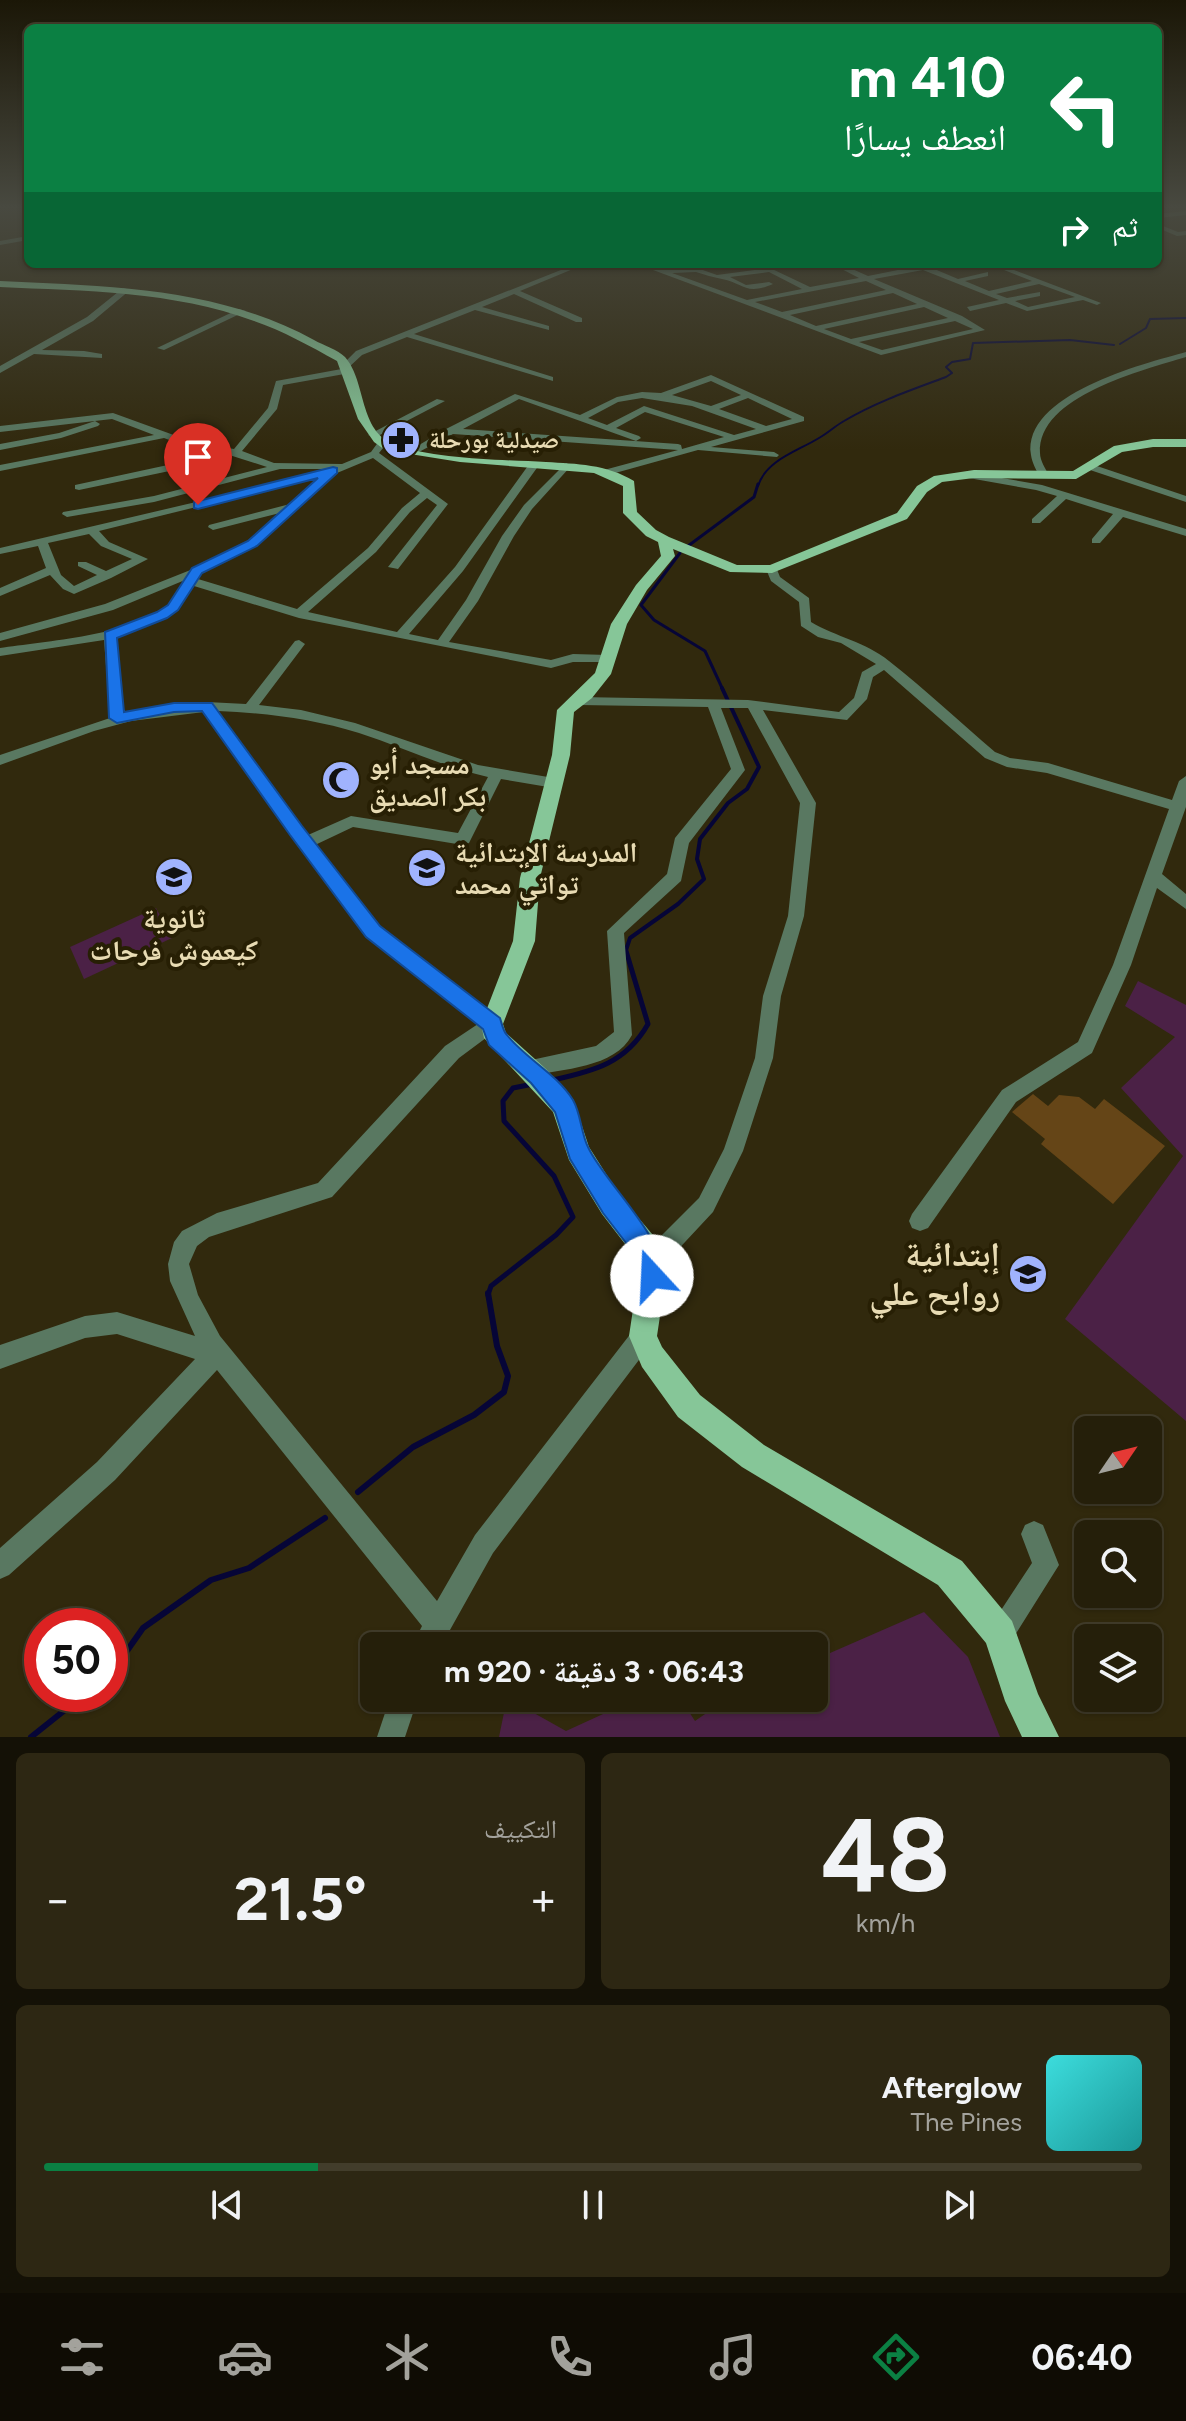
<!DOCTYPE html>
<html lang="ar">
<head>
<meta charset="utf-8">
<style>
	:root { --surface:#251f0a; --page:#2d2713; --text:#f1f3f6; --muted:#a3a29c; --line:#423d2b; --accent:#0b8043 }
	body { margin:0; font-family:Figtree,"Noto Naskh Arabic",sans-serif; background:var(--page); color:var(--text); direction:rtl; height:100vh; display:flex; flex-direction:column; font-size:30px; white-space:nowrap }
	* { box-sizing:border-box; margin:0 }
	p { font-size:26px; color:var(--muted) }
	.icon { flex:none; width:44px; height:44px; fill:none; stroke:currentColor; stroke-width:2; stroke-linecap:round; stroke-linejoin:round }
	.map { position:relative; height:1737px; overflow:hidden; direction:ltr }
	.side { display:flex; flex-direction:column; gap:16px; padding:16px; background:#141106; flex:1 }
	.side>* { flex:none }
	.top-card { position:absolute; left:24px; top:24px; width:1138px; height:244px; border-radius:12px; box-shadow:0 2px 6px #0004,0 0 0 2px var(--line); direction:rtl; background:#0b8043; color:#fff; overflow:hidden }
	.needle { width:52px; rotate:55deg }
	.controls { position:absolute; left:1074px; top:1416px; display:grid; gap:16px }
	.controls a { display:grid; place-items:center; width:88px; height:88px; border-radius:12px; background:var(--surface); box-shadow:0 2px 6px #0004,0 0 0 2px var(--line); font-size:40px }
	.speed { position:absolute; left:24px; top:1608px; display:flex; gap:16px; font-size:40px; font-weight:700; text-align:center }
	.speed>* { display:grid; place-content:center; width:104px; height:104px; border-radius:50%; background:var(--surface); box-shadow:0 2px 6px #0004,0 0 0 2px var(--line); line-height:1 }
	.speed .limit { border:12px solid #d22; background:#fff; color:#111 }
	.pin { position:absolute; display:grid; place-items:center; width:68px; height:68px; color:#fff; margin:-82px -34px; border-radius:50% 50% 50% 0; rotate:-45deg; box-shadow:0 0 8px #0007 }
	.pin .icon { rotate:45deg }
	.me { position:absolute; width:88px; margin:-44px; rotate:340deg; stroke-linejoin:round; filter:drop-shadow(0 0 6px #0008) }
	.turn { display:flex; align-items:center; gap:28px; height:168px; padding:0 24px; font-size:36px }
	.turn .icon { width:104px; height:104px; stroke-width:2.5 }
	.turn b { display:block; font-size:56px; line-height:68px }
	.then { display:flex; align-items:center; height:76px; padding:0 24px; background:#0003; gap:16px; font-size:30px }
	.big { font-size:60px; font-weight:700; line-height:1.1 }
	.side .card { flex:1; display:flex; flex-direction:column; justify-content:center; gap:12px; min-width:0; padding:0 28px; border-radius:12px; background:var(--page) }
	.side .dial { align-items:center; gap:0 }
	.dial b { font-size:104px; line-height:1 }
	.song { display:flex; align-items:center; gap:24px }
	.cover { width:96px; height:96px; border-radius:12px; background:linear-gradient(135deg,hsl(180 70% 55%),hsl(180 70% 35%)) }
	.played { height:8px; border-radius:4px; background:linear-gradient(90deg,var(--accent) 25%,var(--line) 25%) }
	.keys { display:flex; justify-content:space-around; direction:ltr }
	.heat { display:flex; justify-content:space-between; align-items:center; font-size:44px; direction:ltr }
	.side .tiles { flex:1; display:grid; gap:16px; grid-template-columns:1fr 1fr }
	.card:last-child { grid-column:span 2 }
	.trip { position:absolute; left:360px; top:1632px; width:468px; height:80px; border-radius:12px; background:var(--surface); box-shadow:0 2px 6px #0004,0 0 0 2px var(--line); font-weight:700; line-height:80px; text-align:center; direction:rtl }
	.menu { display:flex; height:128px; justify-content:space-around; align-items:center; background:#0f0c04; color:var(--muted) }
	.menu .icon { width:56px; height:56px }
	.menu .selected { color:var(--accent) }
	.menu b { font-size:36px; color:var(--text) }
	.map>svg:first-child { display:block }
	.green { fill:#4b2146 }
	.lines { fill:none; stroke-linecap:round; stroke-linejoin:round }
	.stream-far4 { stroke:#060537; stroke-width:2 }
	.stream-far3 { stroke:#060537; stroke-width:3 }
	.stream-far2 { stroke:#060537; stroke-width:4 }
	.stream-far1 { stroke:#060537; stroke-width:5 }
	.stream { stroke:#060537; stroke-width:6 }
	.building { fill:#654517 }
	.minor { fill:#597861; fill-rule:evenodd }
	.major { fill:#86c698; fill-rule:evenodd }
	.route { fill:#1a73e8; stroke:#114b97; stroke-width:2 }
	.labels { text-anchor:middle; stroke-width:8; stroke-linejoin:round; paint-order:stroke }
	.far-poi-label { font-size:24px; font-weight:bold; fill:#e8dbb3; stroke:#271f04; text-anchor:start }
	.poi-label { font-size:28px; font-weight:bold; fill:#e8dbb3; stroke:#271f04; text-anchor:start }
	.near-poi-label { font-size:34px; font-weight:bold; fill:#e8dbb3; stroke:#271f04; text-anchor:end }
</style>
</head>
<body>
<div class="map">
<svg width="1186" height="1737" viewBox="0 0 1186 1737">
	<rect width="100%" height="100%" fill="#31290d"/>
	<g class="green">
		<polygon points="156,908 172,938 84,979 70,947"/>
		<polygon points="1138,981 1186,1005 1186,1421 1065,1319 1183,1156 1121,1088 1175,1037 1125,1006"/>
		<polygon points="924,1612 968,1657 1000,1737 499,1737 507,1698 566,1731 638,1698 680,1698 695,1721 728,1698 814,1698 814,1660"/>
	</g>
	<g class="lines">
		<g class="stream-far4">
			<polyline points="1120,344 1146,328 1150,319 1186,318"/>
			<path d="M758,486C766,460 798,451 819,438C828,433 835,426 844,421C876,402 911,390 946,377L952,373L946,367L952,362L970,359L973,343L1070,340L1114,345"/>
		</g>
		<g class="stream-far3">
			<polyline points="688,546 754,497 758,484"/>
			<polyline points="680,553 641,605 654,620 705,651 723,690"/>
		</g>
		<polyline class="stream-far2" points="625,953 630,938 678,904 704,879 697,859 700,839 728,803 747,789 759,767 722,688"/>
		<g class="stream-far1">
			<path d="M553,1080C594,1071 626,1063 648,1024L626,951"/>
			<polyline points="488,1295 491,1286 556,1235 573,1217 554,1176 504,1121 503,1101 513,1088 533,1084"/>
		</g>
		<g class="stream">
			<polyline points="358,1492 413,1447 474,1415 504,1392 508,1376 497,1346 488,1293"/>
			<polyline points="110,1675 143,1628 211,1580 249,1568 325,1518"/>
			<polyline points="31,1737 85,1694"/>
		</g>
	</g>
	<polygon class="building" points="1033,1094 1048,1106 1059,1095 1079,1097 1095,1109 1104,1099 1165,1146 1113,1204 1041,1144 1045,1139 1012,1112"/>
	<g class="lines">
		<g class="minor">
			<polygon points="1186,211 1186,215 1158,218 1158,214"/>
			<polygon points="1158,224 1178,232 1186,231 1186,235 1177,236 1158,228"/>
			<polygon points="28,236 28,240 0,245 0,241"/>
			<polygon points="576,264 585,264 520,291 582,318 582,322 576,322 514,294 482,307 549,326 549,330 475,310 414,334 553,377 553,381 407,337 362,355 348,368 341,366 356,351"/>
			<path d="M637,264H647L664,270L697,268L717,275L770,268L810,287L859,278L832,264H841L868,276L923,265L944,264L932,268L958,279L988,272V276L965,281L989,291L1032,281L989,264H998L1101,303L1097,305L1083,300L1027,311L1006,303L970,311L967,307L999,300L923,270L874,279L962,316L985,330L881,355ZM696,272C705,275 713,277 722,279C744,283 745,296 773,284L769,282L746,285L730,277L769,272L802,289L747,300L672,273ZM866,281L886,290L782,312L755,302ZM1039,284L1075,297L1028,307L1015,301L1040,296V292L1007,298L996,294ZM893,293L917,304L816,326L790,315ZM924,307L948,318L851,339L824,329ZM955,321L973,329L882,350L859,342Z"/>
			<polygon points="123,288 130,290 93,321 42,350 84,351 102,354 102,358 34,354 0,373 0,366 87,317"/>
			<polygon points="239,309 246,311 164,350 157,348"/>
			<path d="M1186,352V357C1144,370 1037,396 1040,453C1040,461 1046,469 1049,476L1040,478C1037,471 1032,463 1031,455C1022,395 1142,364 1186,352Z"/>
			<path d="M347,368L351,371L350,373L283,385L277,409L242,451L274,463L342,464L371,452L379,441H385L387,443L379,453L448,504L398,569L388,567L437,505L427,498L410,512L376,552L308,612L397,632L455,567L530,463H538L539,465L463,571L409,634L438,640L466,600L502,536L524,505L566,463L571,466L532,509L514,536L478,601L449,642L551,660L573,654L608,655L613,656V662H573L551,668L299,618L194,586L178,610L166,618L116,637L124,715L207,702L246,704L295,641L299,640L305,644L259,705L301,710L355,723L478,765L554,778L561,783L554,788L501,779L469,843L463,845L353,827L315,845L379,926L498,1019L501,1024L498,1029L459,1058L332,1197L209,1237L197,1246L189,1264L198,1295L220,1336L437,1601L475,1535L635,1328L643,1325L651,1328L654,1336L651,1344L493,1553L441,1646H412L422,1626L217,1370L115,1480L9,1575L0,1579V1548L97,1462L195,1359L117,1334L85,1338L0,1369V1345L85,1316L117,1312L195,1336L170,1281L168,1264L174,1242L182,1231L217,1213L318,1183L445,1046L478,1024L367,936L291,835L204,712L131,721L94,731L0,765V755L110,718L104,640L0,656V648C42,642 137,634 168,606C175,599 180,588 185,580L113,610L0,641V633L105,604L193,569L249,541L280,513L213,530L208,527L209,525L290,504L322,476L99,531L109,542L148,559L111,578L74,594L63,589L50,575L0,596V588L46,568L38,546L0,554V548L196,502L320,470L325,473L329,469H280L154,502L67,517L62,514L63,512L154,496L267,467L223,453L222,456L179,469L79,490L75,489V485L177,463L216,452L188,447L164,438L0,471V465L154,435L112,419L0,432V426L113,413L193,442L234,449L268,408L276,381ZM373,458L420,493L402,508L368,548L297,609L198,579L201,573L257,545L337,473ZM89,534L101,546L132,559L106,571L86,562H78V566L97,575L74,586L61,575L48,543ZM218,711C265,713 313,719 359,733C402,747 443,767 488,777L458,833L351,816L308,835Z"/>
			<path d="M711,375L804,417V421L711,447L774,452L779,455L777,457L698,450L608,475L603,472L604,470L678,450L453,434L417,453L409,451L446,429L515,394L580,415L617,397L642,392L661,393ZM711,381L741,395L711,406L672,395ZM642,398L692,406L756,429L734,435L644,406L607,425L588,418L618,402ZM748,398L792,419L766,426L719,409ZM519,399L636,441L641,438L639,436L616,428L645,412L724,437L682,449L681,445L678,444L463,429Z"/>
			<polygon points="437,399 445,401 376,437 368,435"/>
			<polygon points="95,421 100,424 98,426 61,438 0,450 0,444 59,433"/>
			<polygon points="1091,464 1186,496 1186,502 1087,469 1086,467"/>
			<polygon points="967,472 1042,485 1186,529 1186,536 1123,517 1100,543 1092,543 1092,539 1113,514 1066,499 1040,523 1032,523 1032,519 1057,496 1036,490 963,477 963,473"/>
			<path d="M772,566L776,567L780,577L809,598L811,622C836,637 866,642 889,661C926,690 960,722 995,752L1010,758L1048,763L1172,800L1179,781L1186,776V807L1162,874L1186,894V909L1157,888L1131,965L1092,1053L1016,1102L928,1228L920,1231L912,1228L909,1221L912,1214L1002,1090L1078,1042L1113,965L1169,809L1047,773L1007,767L985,758L884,670L873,677L867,699L847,720L763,710L816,803L804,916L781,996L773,1058L743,1151L713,1212L658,1271L650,1274L642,1271L639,1263L642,1255L699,1198L724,1149L755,1058L763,996L788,916L800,803L748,708H721L745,770L689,843L681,881L624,933L632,1035C615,1068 562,1069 529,1076L522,1074L520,1068L522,1062L596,1046L614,1032L607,931L667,874L675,838L731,769L708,707L579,705L572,701L579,697L748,700L839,712L854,698L862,672L876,664L841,643L818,637L801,626L799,602L771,581L766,569Z"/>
			<polygon points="1034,1521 1043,1525 1059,1565 1010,1643 1000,1647 990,1643 986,1633 1032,1563 1021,1534 1025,1525"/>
			<polygon points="390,1698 418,1698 405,1737 377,1737"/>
		</g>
		<path class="major" d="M0,281C106,286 218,287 314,340C323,345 338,350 345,357C367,382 358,431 395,445C434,459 504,460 546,462C577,464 606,464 634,481L637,512L656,530L669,537L737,565H770L897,513L917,486L934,476L974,470L1073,471L1114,446L1153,439H1186V447H1153L1122,452L1076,479L974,478L942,482L927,492L907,519L772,573L730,572L673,549L675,556L647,590L627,624L611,674L592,698L574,712L570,755L540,878L535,941L503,1024L506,1033L546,1069L573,1099L589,1147L620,1196L658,1241L666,1276L657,1336L662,1347L700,1395L764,1445L962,1561L1012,1621L1038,1694L1059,1737H1022L1005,1701L986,1643L938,1585L742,1467L678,1417L642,1367L629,1336L638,1276L635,1257L602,1214L569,1160L553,1112L484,1038L481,1024L513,941L520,878L552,755L557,710L595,673L611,624L636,585L661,556L658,542L646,536L623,513V486L594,473L460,462L385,450L374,442L358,419L337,361C310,346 283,331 254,321C173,291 85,291 0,287Z"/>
	</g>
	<linearGradient id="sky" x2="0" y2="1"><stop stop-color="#1b1707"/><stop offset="0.46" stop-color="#484940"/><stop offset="1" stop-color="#484940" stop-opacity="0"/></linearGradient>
	<rect width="1186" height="450" fill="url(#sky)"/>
	<path class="route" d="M333,467L337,468V473L257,546L202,573L178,610L167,618L117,638L124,712L174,703H212L302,826L380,926L500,1018C502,1024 503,1031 507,1035C526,1059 556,1073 573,1100C581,1114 581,1133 588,1147C605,1184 676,1247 661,1285L652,1288L643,1285L636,1256L603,1213L570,1159L555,1112L531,1083L489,1045L483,1029L366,937L290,835L202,711L174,712L117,723L109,718L105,632L157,612L168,605L192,568L248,541L318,478L198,509L194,508V502Z"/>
	<defs>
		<symbol id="pharmacy-disc" viewBox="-11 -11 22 22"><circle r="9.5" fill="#a0b3fd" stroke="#271f04"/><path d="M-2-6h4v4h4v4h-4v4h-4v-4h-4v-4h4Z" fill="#111"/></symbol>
		<symbol id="mosque-disc" viewBox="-11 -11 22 22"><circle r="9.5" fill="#a0b3fd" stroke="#271f04"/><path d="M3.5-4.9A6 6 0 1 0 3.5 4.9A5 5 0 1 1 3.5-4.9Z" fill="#111"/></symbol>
		<symbol id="school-disc" viewBox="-11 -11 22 22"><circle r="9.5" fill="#a0b3fd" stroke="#271f04"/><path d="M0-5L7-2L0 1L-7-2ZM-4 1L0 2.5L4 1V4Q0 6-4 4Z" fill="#111"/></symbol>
	</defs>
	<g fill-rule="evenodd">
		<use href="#pharmacy-disc" x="379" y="418" width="44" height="44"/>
		<use href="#mosque-disc" x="319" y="758" width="44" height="44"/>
		<use href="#school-disc" x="405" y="846" width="44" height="44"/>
		<use href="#school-disc" x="152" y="855" width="44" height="44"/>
		<use href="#school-disc" x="1006" y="1252" width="44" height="44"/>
	</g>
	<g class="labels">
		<g class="far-poi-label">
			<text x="429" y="448">صيدلية بورحلة</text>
		</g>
		<g class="poi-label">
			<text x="369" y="774">مسجد أبو<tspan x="369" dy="32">بكر الصديق</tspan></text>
			<text x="455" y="862">المدرسة الإبتدائية<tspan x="455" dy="32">تواتي محمد</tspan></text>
			<text x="174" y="928" text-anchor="middle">ثانوية<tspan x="174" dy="32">كيعموش فرحات</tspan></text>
		</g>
		<g class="near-poi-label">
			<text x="1000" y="1266">إبتدائية<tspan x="1000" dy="39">روابح علي</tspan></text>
		</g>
	</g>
</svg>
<div class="controls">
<a><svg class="needle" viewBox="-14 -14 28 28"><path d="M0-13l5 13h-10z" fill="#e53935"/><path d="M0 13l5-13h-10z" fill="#a3a29c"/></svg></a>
<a><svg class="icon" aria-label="search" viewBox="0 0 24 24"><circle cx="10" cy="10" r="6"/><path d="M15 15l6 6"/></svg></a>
<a><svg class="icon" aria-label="layers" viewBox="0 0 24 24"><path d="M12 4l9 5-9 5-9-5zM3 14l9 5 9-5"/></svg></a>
</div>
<div class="speed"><div class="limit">50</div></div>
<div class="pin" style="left:198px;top:505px;background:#d93025"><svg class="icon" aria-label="arrive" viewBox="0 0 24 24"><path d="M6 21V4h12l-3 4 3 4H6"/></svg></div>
<svg class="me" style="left:652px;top:1276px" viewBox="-20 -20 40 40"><circle r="19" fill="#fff"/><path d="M0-13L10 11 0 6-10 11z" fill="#1a73e8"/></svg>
<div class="trip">06:43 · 3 دقيقة · 920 m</div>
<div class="top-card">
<div class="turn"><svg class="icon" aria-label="left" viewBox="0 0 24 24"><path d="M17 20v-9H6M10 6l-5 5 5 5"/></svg><div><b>410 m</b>انعطف يسارًا</div></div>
<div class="then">ثم<svg class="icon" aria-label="right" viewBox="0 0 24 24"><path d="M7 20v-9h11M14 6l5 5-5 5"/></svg></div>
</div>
</div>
<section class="side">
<div class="tiles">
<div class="card dial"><b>48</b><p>km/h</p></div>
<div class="card"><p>التكييف</p>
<div class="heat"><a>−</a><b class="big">21.5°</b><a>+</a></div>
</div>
<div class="card">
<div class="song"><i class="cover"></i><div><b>Afterglow</b><p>The Pines</p></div></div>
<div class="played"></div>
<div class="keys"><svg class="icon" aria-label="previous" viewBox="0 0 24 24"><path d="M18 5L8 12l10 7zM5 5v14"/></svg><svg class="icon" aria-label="pause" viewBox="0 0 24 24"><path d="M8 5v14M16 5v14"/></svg><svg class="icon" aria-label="next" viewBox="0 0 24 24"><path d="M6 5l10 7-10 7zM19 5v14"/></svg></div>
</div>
</div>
</section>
<nav class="menu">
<b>06:40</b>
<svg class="icon selected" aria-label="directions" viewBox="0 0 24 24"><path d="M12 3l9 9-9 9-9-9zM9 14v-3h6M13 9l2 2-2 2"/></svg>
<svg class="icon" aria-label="music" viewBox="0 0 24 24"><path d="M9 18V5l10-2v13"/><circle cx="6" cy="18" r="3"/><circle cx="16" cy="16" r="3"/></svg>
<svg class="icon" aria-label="phone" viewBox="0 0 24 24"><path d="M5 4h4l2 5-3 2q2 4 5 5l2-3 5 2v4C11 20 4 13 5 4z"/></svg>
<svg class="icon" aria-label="climate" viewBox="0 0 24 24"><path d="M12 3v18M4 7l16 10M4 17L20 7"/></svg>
<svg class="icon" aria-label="car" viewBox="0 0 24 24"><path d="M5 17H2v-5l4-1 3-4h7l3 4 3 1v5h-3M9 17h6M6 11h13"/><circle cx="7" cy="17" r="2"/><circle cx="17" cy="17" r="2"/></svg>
<svg class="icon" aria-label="filters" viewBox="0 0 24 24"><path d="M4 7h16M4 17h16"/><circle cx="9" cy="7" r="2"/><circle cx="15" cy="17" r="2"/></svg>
</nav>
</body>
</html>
